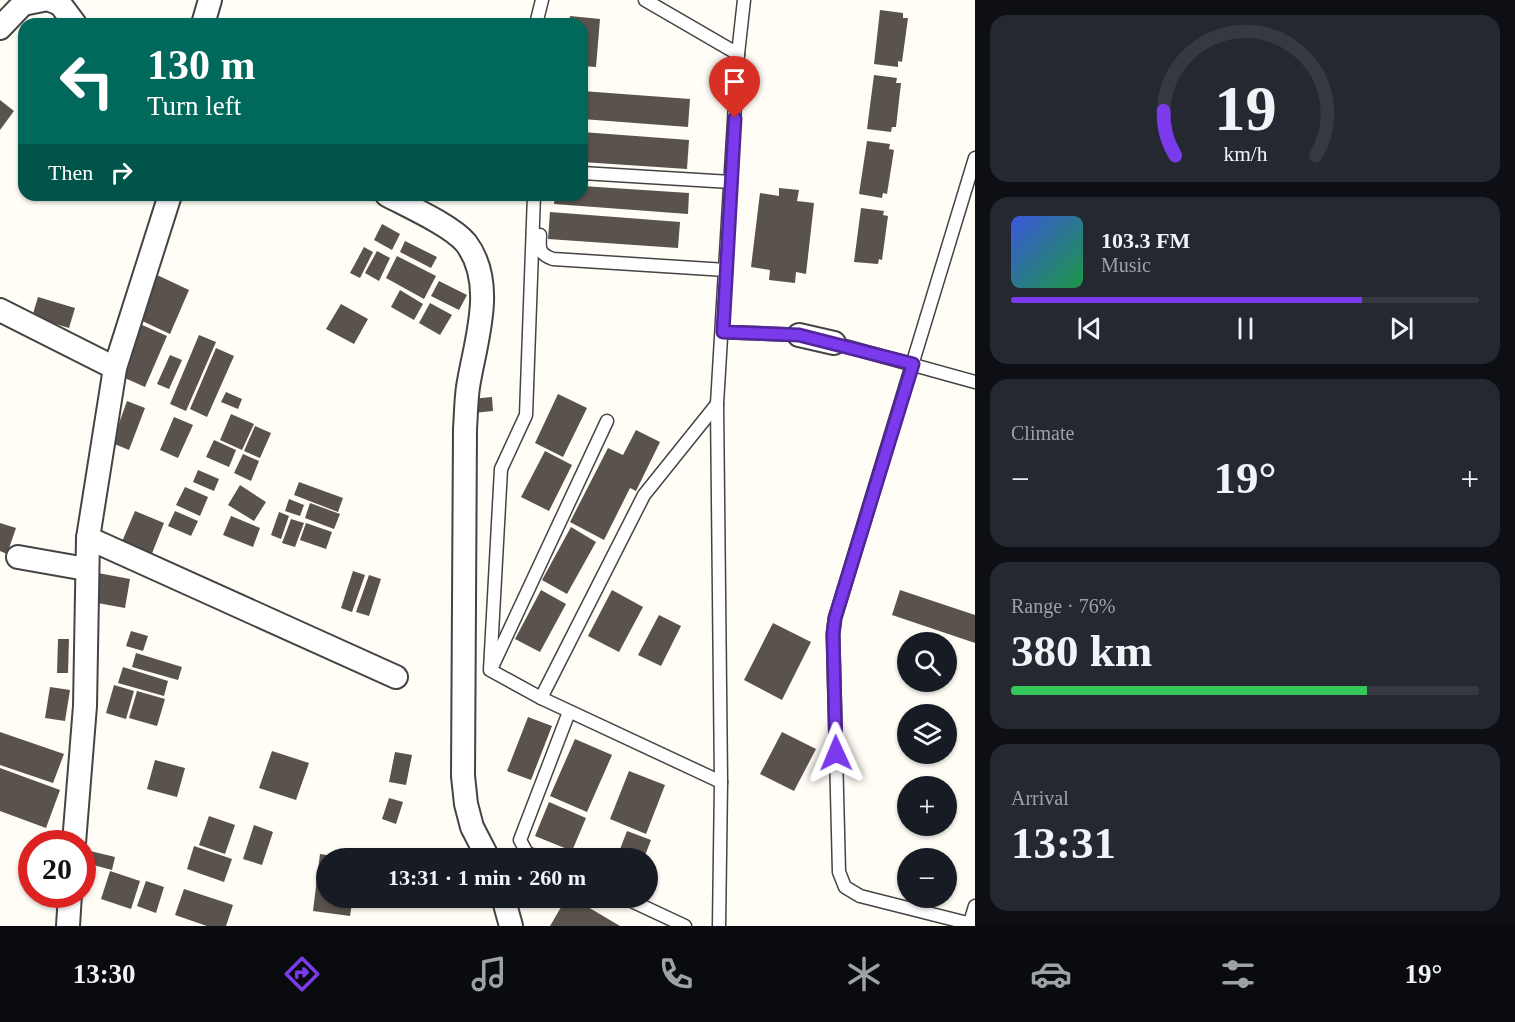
<!DOCTYPE html>
<html lang="en">
<head>
<meta charset="utf-8">
<style>
	:root { --surface:#171b24; --page:#242831; --text:#f1f3f6; --muted:#9ea1a6; --line:#363941; --accent:#7c3aed }
	body { margin:0; font-family:Georgia,serif; background:var(--page); color:var(--text); height:100vh; display:flex; flex-direction:column; font-size:22px; white-space:nowrap }
	* { box-sizing:border-box; margin:0 }
	p { font-size:20px; color:var(--muted) }
	.icon { flex:none; width:33px; height:33px; fill:none; stroke:currentColor; stroke-width:2; stroke-linecap:round; stroke-linejoin:round }
	.map { position:relative; flex:1; overflow:hidden }
	.panel { display:flex; flex-direction:column; gap:15px; padding:15px; background:#0d0f14; width:540px }
	.panel>* { flex:none }
	.top-card { position:absolute; left:18px; top:18px; width:570px; height:183px; border-radius:18px; box-shadow:0 2px 4px #0004; background:#00695c; color:#fff; overflow:hidden }
	.tools { position:absolute; left:897px; top:632px; display:grid; gap:12px }
	.tools a { display:grid; place-items:center; width:60px; height:60px; border-radius:50%; background:var(--surface); box-shadow:0 2px 4px #0004; font-size:30px }
	.speed { position:absolute; left:18px; top:830px; display:flex; gap:12px; font-size:30px; font-weight:700; text-align:center }
	.speed>* { display:grid; place-content:center; width:78px; height:78px; border-radius:50%; background:var(--surface); box-shadow:0 2px 4px #0004; line-height:1 }
	.speed .limit { border:9px solid #d22; background:#fff; color:#111 }
	.pin { position:absolute; display:grid; place-items:center; width:51px; height:51px; color:#fff; margin:-62px -26px; border-radius:50% 50% 50% 0; rotate:-45deg; box-shadow:0 0 6px #0007 }
	.pin .icon { rotate:45deg }
	.me { position:absolute; width:66px; margin:-33px; rotate:359deg; stroke-linejoin:round; filter:drop-shadow(0 0 4px #0008) }
	.turn { display:flex; align-items:center; gap:21px; height:126px; padding:0 30px; font-size:27px }
	.turn .icon { width:78px; height:78px; stroke-width:2.5 }
	.turn b { display:block; font-size:42px; line-height:51px }
	.then { display:flex; align-items:center; height:57px; padding:0 30px; background:#0003; gap:12px; font-size:22px }
	.big { font-size:45px; font-weight:800; line-height:1.1 }
	.panel .card { flex:1; display:flex; flex-direction:column; justify-content:center; gap:9px; min-width:0; padding:0 21px; border-radius:18px; background:var(--page) }
	.panel .dial { align-items:center; gap:0 }
	.dial svg { height:156px; overflow:visible; fill:none; stroke:var(--line); stroke-width:7; stroke-linecap:round; text-anchor:middle }
	.dial text { fill:var(--text); stroke:none }
	.song { display:flex; align-items:center; gap:18px }
	.cover { width:72px; height:72px; border-radius:9px; background:linear-gradient(135deg,hsl(230 70% 55%),hsl(140 70% 35%)) }
	.played { height:6px; border-radius:3px; background:linear-gradient(90deg,var(--accent) 75%,var(--line) 75%) }
	.keys { display:flex; justify-content:space-around; direction:ltr }
	.heat { display:flex; justify-content:space-between; align-items:center; font-size:33px; direction:ltr }
	.charge { height:9px; border-radius:4px; background:linear-gradient(90deg,#34c759 76%,var(--line) 0) }
	.trip { position:absolute; left:316px; top:848px; width:342px; height:60px; border-radius:30px; background:var(--surface); box-shadow:0 2px 4px #0004; font-weight:800; line-height:60px; text-align:center }
	.tabs { display:flex; height:96px; justify-content:space-around; align-items:center; background:#090b0e; color:var(--muted) }
	.tabs .icon { width:42px; height:42px }
	.tabs .selected { color:var(--accent) }
	.tabs b { font-size:27px; color:var(--text) }
	main { display:flex; flex:1; min-height:0 }
	.map>svg:first-child { display:block }
	.building { fill:#5a524d }
	.lines { fill:none; stroke-linecap:round; stroke-linejoin:round }
	.service-casing { stroke:#444; stroke-width:15 }
	.minor-casing { stroke:#444; stroke-width:26 }
	.service { stroke:#fff; stroke-width:12 }
	.minor { stroke:#fff; stroke-width:22 }
	.route-casing { stroke:#51269a; stroke-width:15 }
	.route { stroke:#7c3aed; stroke-width:10 }
</style>
</head>
<body>
<main>
<div class="map">
<svg width="975" height="926" viewBox="0 0 975 926">
	<rect width="100%" height="100%" fill="#fffdf5"/>
	<g class="building">
		<polygon points="880,10 903,13 903,18 908,18 902,62 898,61 898,67 874,64"/>
		<polygon points="570,16 600,19 596,67 582,66 582,24 569,24"/>
		<polygon points="874,75 897,78 896,83 901,83 896,127 892,127 891,132 867,129"/>
		<polygon points="582,91 690,99 688,127 582,119"/>
		<polygon points="0,100 14,111 0,130"/>
		<polygon points="582,132 689,140 687,169 582,162"/>
		<polygon points="867,141 890,144 889,149 894,150 887,194 883,193 882,198 859,194"/>
		<polygon points="582,186 689,193 688,214 554,204 555,195 582,195"/>
		<polygon points="779,188 799,190 797,201 814,203 806,274 796,272 795,283 769,280 770,270 751,267 760,193 779,196"/>
		<polygon points="861,208 884,211 883,215 888,216 882,260 879,259 878,264 854,262"/>
		<polygon points="550,212 680,222 678,248 548,239"/>
		<polygon points="382,224 400,234 392,250 374,240"/>
		<polygon points="405,241 437,257 431,268 400,252"/>
		<polygon points="364,247 373,252 360,278 350,273"/>
		<polygon points="377,251 390,258 379,281 365,273"/>
		<polygon points="397,256 436,276 424,299 386,278"/>
		<polygon points="157,275 189,290 170,334 138,319"/>
		<polygon points="439,281 467,295 459,310 431,296"/>
		<polygon points="400,290 423,304 414,320 391,307"/>
		<polygon points="38,297 75,308 69,328 32,317"/>
		<polygon points="430,303 452,315 440,335 419,323"/>
		<polygon points="341,304 368,319 354,344 326,329"/>
		<polygon points="140,324 167,336 145,387 118,375"/>
		<polygon points="199,335 216,342 186,411 170,404"/>
		<polygon points="216,348 234,356 207,417 190,409"/>
		<polygon points="170,355 182,360 169,389 157,384"/>
		<polygon points="226,392 242,399 238,409 221,402"/>
		<polygon points="558,394 587,408 563,457 535,443"/>
		<polygon points="492,397 493,411 473,413 471,399"/>
		<polygon points="127,401 145,408 129,450 112,443"/>
		<polygon points="231,414 254,424 242,450 220,440"/>
		<polygon points="174,417 193,425 178,458 160,450"/>
		<polygon points="255,426 271,433 260,458 244,451"/>
		<polygon points="636,430 660,442 636,491 630,488 604,540 570,522 608,448 623,455"/>
		<polygon points="214,440 236,450 229,467 206,457"/>
		<polygon points="545,451 572,465 549,511 521,497"/>
		<polygon points="243,454 259,461 251,481 234,473"/>
		<polygon points="198,470 219,479 214,491 193,482"/>
		<polygon points="299,482 343,498 338,512 294,495"/>
		<polygon points="240,485 266,502 254,521 228,505"/>
		<polygon points="185,487 208,497 200,516 176,505"/>
		<polygon points="289,499 304,505 300,516 285,511"/>
		<polygon points="310,503 340,514 334,529 305,518"/>
		<polygon points="135,511 164,523 151,556 121,544"/>
		<polygon points="175,511 198,521 191,536 168,526"/>
		<polygon points="279,512 289,516 281,539 271,535"/>
		<polygon points="231,516 260,528 253,547 223,535"/>
		<polygon points="291,519 304,523 295,547 282,543"/>
		<polygon points="0,523 16,528 7,554 0,551"/>
		<polygon points="306,523 332,532 326,549 300,540"/>
		<polygon points="571,527 596,542 567,594 542,580"/>
		<polygon points="353,571 365,575 352,612 341,608"/>
		<polygon points="98,573 130,579 125,608 92,602"/>
		<polygon points="369,575 381,579 369,616 356,612"/>
		<polygon points="541,590 566,604 540,652 515,639"/>
		<polygon points="612,590 643,607 619,652 588,636"/>
		<polygon points="900,590 975,615 975,643 892,615"/>
		<polygon points="659,615 681,626 661,666 638,655"/>
		<polygon points="773,623 811,642 782,700 744,680"/>
		<polygon points="131,631 148,636 143,651 126,646"/>
		<polygon points="58,639 69,639 68,673 57,673"/>
		<polygon points="136,653 182,667 178,680 132,667"/>
		<polygon points="123,667 168,681 164,696 118,683"/>
		<polygon points="114,685 134,691 126,719 106,713"/>
		<polygon points="50,687 70,690 65,721 45,718"/>
		<polygon points="137,691 165,699 157,726 129,718"/>
		<polygon points="528,717 552,726 531,780 507,771"/>
		<polygon points="0,732 64,754 53,783 0,765"/>
		<polygon points="782,732 816,749 794,791 760,774"/>
		<polygon points="575,739 612,755 587,812 550,796"/>
		<polygon points="272,751 309,763 296,800 259,788"/>
		<polygon points="395,752 412,755 406,785 389,782"/>
		<polygon points="155,760 185,768 177,797 147,789"/>
		<polygon points="0,768 60,790 46,828 0,811"/>
		<polygon points="629,771 665,785 646,834 610,819"/>
		<polygon points="389,798 403,802 396,824 382,819"/>
		<polygon points="549,802 586,818 572,851 535,836"/>
		<polygon points="209,816 235,825 225,854 199,845"/>
		<polygon points="254,825 273,832 262,865 243,859"/>
		<polygon points="627,831 651,840 644,858 617,857"/>
		<polygon points="194,846 232,859 224,882 187,869"/>
		<polygon points="82,849 115,857 112,870 82,862"/>
		<polygon points="320,854 341,857 327,858 327,897 353,897 350,916 313,911"/>
		<polygon points="110,871 140,881 131,909 101,899"/>
		<polygon points="146,881 164,887 156,913 137,906"/>
		<polygon points="184,889 233,905 226,926 207,926 175,915"/>
		<polygon points="567,897 571,897 620,926 550,926"/>
	</g>
	<g class="lines">
		<defs>
			<g id="service">
				<polyline points="645,0 738,54"/>
				<polyline points="536,24 542,0"/>
				<polyline points="975,158 835,618 833,634 839,872 845,887 860,896 975,925"/>
				<polyline points="582,173 731,182"/>
				<polyline points="534,195 526,415 501,469 490,670 541,698"/>
				<path d="M540,235C539,249 539,254 553,259L726,270"/>
				<polyline points="723,332 799,335"/>
				<polyline points="834,343 975,382"/>
				<polyline points="717,404 644,495 541,698 721,782"/>
				<polyline points="493,665 607,421"/>
				<polyline points="539,858 527,853 520,840 569,712"/>
				<polyline points="623,897 685,926"/>
				<polyline points="719,926 721,782 717,404 738,54 744,0"/>
				<polyline points="969,926 975,906"/>
			</g>
			<g id="minor">
				<polyline points="50,0 60,4 75,24"/>
				<polyline points="203,24 210,0"/>
				<polyline points="0,28 23,4 43,0"/>
				<path d="M387,195C408,206 452,226 466,243C497,284 475,342 468,387C466,401 466,415 465,429L463,776L466,804L472,827L488,858"/>
				<polyline points="0,310 115,368"/>
				<polyline points="799,335 834,343"/>
				<polyline points="88,538 396,677"/>
				<polyline points="18,557 86,569"/>
				<polyline points="74,843 85,706 88,538 115,368 170,195"/>
				<polyline points="503,897 511,926"/>
				<polyline points="68,926 70,894"/>
			</g>
		</defs>
		<use href="#service" class="service-casing"/>
		<use href="#minor" class="minor-casing"/>
		<use href="#service" class="service"/>
		<use href="#minor" class="minor"/>
	</g>
	<g class="lines">
		<defs>
			<polyline id="route" points="735,118 723,332 799,335 913,364 835,618 833,634 836,753"/>
		</defs>
		<use href="#route" class="route-casing"/>
		<use href="#route" class="route"/>
	</g>
</svg>
<div class="tools">
<a><svg class="icon" aria-label="search" viewBox="0 0 24 24"><circle cx="10" cy="10" r="6"/><path d="M15 15l6 6"/></svg></a>
<a><svg class="icon" aria-label="layers" viewBox="0 0 24 24"><path d="M12 4l9 5-9 5-9-5zM3 14l9 5 9-5"/></svg></a>
<a>+</a>
<a>−</a>
</div>
<div class="speed"><div class="limit">20</div></div>
<div class="pin" style="left:735px;top:118px;background:#d93025"><svg class="icon" aria-label="arrive" viewBox="0 0 24 24"><path d="M6 21V4h12l-3 4 3 4H6"/></svg></div>
<svg class="me" style="left:836px;top:753px" viewBox="-20 -20 40 40"><path d="M0-17L14 15 0 8-14 15z" fill="#7c3aed" stroke="#fff" stroke-width="4"/></svg>
<div class="trip">13:31 · 1 min · 260 m</div>
<div class="top-card">
<div class="turn"><svg class="icon" aria-label="left" viewBox="0 0 24 24"><path d="M17 20v-9H6M10 6l-5 5 5 5"/></svg><div><b>130 m</b>Turn left</div></div>
<div class="then">Then<svg class="icon" aria-label="right" viewBox="0 0 24 24"><path d="M7 20v-9h11M14 6l5 5-5 5"/></svg></div>
</div>
</div>
<section class="panel">
<div class="card dial"><svg viewBox="0 0 100 80">
<path d="M14 69A42 42 0 1 1 86 69"/>
<path d="M14 69A42 42 0 0 1 8 46" stroke="#7c3aed"/>
<text x="50" y="56" font-size="32" font-weight="700">19</text>
<text x="50" y="72" font-size="11">km/h</text>
</svg></div>
<div class="card">
<div class="song"><i class="cover"></i><div><b>103.3 FM</b><p>Music</p></div></div>
<div class="played"></div>
<div class="keys"><svg class="icon" aria-label="previous" viewBox="0 0 24 24"><path d="M18 5L8 12l10 7zM5 5v14"/></svg><svg class="icon" aria-label="pause" viewBox="0 0 24 24"><path d="M8 5v14M16 5v14"/></svg><svg class="icon" aria-label="next" viewBox="0 0 24 24"><path d="M6 5l10 7-10 7zM19 5v14"/></svg></div>
</div>
<div class="card"><p>Climate</p>
<div class="heat"><a>−</a><b class="big">19°</b><a>+</a></div>
</div>
<div class="card"><p>Range · 76%</p><b class="big">380 km</b><div class="charge"></div></div>
<div class="card"><p>Arrival</p><b class="big">13:31</b></div>
</section>
</main>
<nav class="tabs">
<b>13:30</b>
<svg class="icon selected" aria-label="directions" viewBox="0 0 24 24"><path d="M12 3l9 9-9 9-9-9zM9 14v-3h6M13 9l2 2-2 2"/></svg>
<svg class="icon" aria-label="music" viewBox="0 0 24 24"><path d="M9 18V5l10-2v13"/><circle cx="6" cy="18" r="3"/><circle cx="16" cy="16" r="3"/></svg>
<svg class="icon" aria-label="phone" viewBox="0 0 24 24"><path d="M5 4h4l2 5-3 2q2 4 5 5l2-3 5 2v4C11 20 4 13 5 4z"/></svg>
<svg class="icon" aria-label="climate" viewBox="0 0 24 24"><path d="M12 3v18M4 7l16 10M4 17L20 7"/></svg>
<svg class="icon" aria-label="car" viewBox="0 0 24 24"><path d="M5 17H2v-5l4-1 3-4h7l3 4 3 1v5h-3M9 17h6M6 11h13"/><circle cx="7" cy="17" r="2"/><circle cx="17" cy="17" r="2"/></svg>
<svg class="icon" aria-label="filters" viewBox="0 0 24 24"><path d="M4 7h16M4 17h16"/><circle cx="9" cy="7" r="2"/><circle cx="15" cy="17" r="2"/></svg>
<b>19°</b>
</nav>
</body>
</html>
